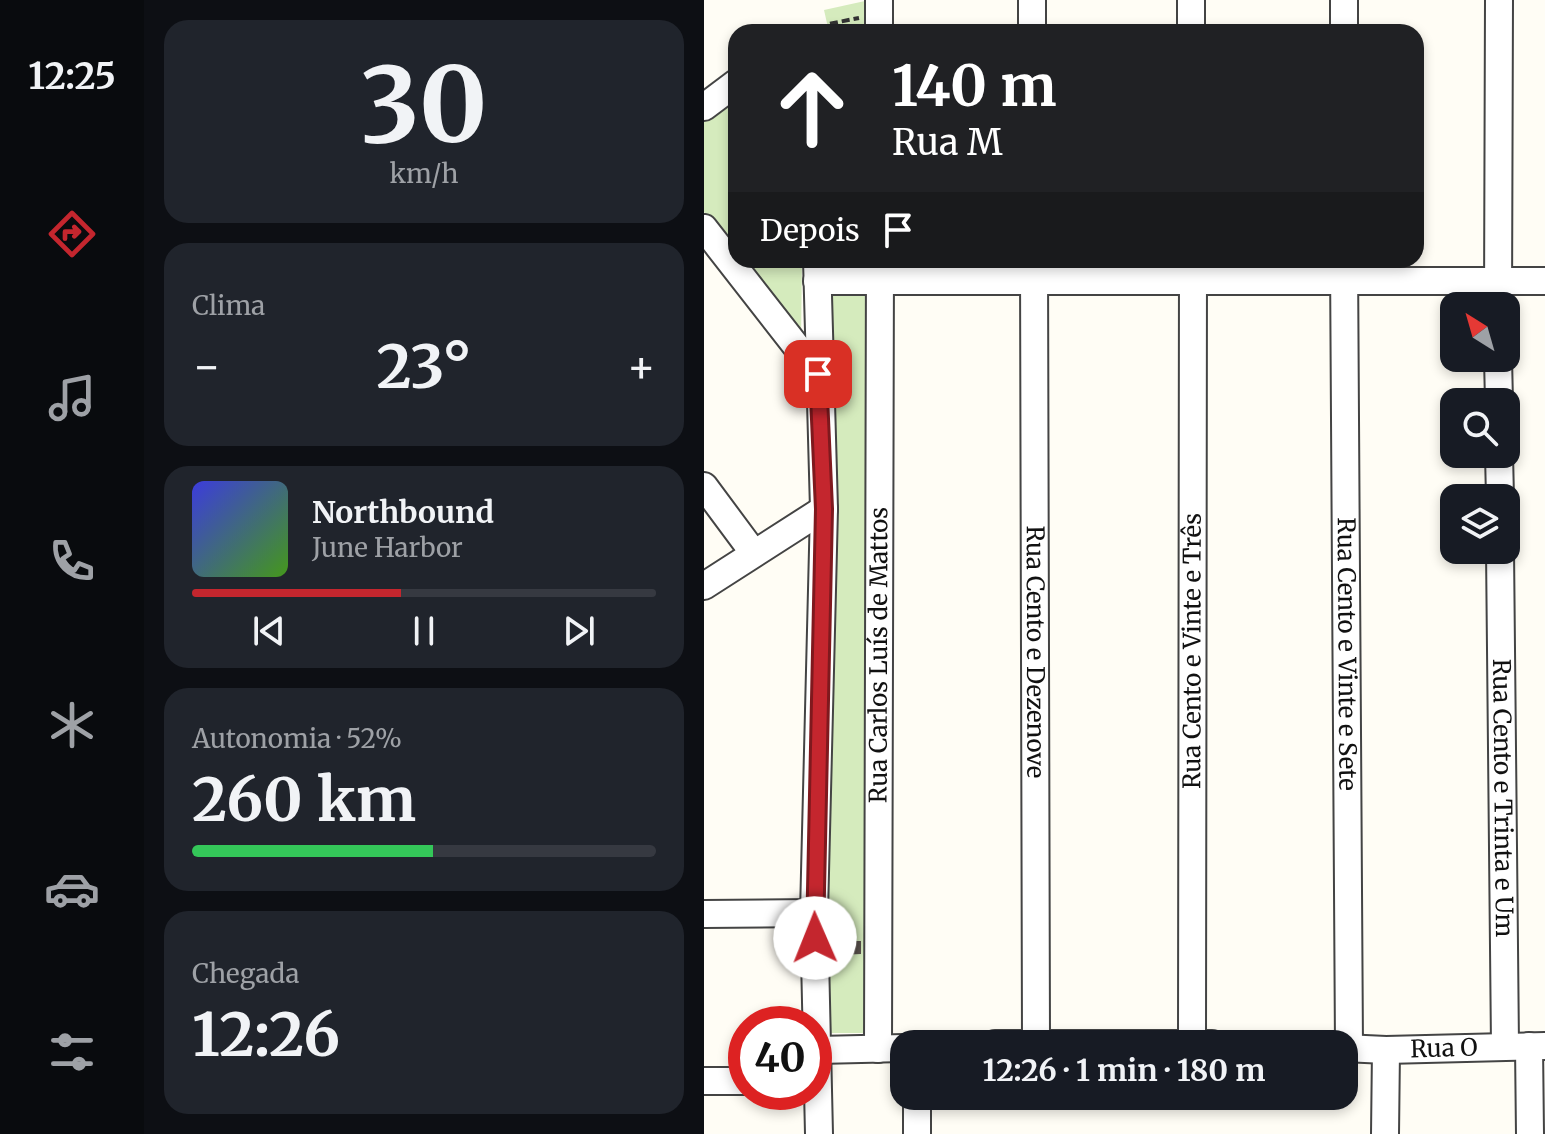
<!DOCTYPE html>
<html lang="pt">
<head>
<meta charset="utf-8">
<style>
	:root { --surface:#171b24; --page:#20242c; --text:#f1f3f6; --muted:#9ea1a6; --line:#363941; --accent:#c4262e }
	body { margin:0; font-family:Merriweather,serif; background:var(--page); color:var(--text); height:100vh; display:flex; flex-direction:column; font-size:30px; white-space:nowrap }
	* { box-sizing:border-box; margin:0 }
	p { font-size:26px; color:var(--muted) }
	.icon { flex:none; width:44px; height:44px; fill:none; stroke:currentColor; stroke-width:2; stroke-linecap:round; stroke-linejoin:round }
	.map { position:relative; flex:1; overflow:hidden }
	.panel { display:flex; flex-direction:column; gap:20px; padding:20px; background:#0d0f14; width:560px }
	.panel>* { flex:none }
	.top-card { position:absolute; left:24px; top:24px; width:696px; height:244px; border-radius:24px; box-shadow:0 4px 12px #0003; background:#202124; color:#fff; overflow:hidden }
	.needle { width:52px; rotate:323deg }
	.tools { position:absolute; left:736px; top:292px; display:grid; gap:16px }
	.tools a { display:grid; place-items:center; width:80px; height:80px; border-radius:16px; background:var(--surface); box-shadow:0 4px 12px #0003; font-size:40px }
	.speed { position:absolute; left:24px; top:1006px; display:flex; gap:16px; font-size:40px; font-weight:700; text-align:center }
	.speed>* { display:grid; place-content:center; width:104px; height:104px; border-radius:50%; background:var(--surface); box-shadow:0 4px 12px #0003; line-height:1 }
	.speed .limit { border:12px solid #d22; background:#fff; color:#111 }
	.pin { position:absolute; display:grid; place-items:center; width:68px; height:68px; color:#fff; margin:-34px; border-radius:16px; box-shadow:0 4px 12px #0006 }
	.me { position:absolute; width:88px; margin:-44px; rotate:359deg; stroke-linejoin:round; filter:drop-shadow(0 0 6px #0008) }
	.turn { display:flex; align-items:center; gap:28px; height:168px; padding:0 32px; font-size:36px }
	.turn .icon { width:104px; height:104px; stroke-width:2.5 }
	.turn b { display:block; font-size:56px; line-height:68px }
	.then { display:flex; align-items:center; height:76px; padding:0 32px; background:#0003; gap:16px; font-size:30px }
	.big { font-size:60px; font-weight:700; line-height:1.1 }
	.panel .card { flex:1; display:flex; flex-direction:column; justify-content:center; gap:12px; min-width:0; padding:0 28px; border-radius:24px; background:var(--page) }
	.panel .dial { align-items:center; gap:0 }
	.dial b { font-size:104px; line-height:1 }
	.song { display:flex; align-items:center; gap:24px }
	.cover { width:96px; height:96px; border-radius:12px; background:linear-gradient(135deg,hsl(240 70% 55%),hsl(100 70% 35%)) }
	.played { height:8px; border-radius:4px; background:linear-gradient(90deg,var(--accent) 45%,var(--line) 45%) }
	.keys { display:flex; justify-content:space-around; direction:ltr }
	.heat { display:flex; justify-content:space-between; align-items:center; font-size:44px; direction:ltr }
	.charge { height:12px; border-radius:6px; background:linear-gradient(90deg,#34c759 52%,var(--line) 0) }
	.trip { position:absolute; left:186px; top:1030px; width:468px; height:80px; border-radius:24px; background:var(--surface); box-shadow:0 4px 12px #0003; font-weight:700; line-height:80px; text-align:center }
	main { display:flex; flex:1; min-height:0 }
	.tab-bar { display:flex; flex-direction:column; width:144px; justify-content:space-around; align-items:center; background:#090b0e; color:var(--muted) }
	.tab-bar .icon { width:56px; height:56px }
	.tab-bar .current { color:var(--accent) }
	.tab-bar b { font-size:36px; color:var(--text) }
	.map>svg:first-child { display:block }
	.green { fill:#d5ebbd }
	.building { fill:#5a524d }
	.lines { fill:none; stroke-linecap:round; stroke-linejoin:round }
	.minor-casing { stroke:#444; stroke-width:30 }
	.path { stroke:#333; stroke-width:4; stroke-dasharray:8 4; stroke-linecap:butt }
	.minor { stroke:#fff; stroke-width:26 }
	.route-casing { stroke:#7f191e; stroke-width:20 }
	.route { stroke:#c4262e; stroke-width:14 }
	.labels { text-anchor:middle; stroke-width:8; stroke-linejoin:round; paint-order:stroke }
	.street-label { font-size:24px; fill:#111; stroke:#fff }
</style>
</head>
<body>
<main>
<nav class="tab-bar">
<b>12:25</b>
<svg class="icon current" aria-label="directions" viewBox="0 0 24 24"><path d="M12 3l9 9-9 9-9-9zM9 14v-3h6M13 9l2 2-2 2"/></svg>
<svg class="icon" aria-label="music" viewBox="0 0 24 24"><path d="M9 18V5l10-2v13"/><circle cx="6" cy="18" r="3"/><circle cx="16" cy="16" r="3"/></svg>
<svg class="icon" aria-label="phone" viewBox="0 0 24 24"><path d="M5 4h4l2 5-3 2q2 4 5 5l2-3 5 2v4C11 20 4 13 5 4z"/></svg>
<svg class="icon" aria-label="climate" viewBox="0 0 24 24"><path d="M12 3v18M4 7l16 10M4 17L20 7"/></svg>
<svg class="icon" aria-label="car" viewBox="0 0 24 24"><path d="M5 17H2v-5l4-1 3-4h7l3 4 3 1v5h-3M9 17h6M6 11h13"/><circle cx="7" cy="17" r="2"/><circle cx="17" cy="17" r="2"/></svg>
<svg class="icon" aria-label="filters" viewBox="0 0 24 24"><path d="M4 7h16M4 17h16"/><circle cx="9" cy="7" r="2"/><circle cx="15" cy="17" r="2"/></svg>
</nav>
<section class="panel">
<div class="card dial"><b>30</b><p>km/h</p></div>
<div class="card"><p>Clima</p>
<div class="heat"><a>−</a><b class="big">23°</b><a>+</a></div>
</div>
<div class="card">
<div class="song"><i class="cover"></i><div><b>Northbound</b><p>June Harbor</p></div></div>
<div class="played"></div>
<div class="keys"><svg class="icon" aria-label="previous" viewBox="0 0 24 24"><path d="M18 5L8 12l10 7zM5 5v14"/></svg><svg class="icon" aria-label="pause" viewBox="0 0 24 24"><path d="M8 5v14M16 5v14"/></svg><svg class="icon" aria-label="next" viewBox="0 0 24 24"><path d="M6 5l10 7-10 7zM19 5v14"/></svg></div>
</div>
<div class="card"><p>Autonomia · 52%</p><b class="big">260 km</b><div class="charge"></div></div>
<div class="card"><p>Chegada</p><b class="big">12:26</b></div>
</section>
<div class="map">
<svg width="841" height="1134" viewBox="0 0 841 1134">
	<rect width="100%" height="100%" fill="#fffdf5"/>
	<g class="green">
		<polygon points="161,1 162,32 125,32 120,10"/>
		<polygon points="32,90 32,256 0,212 0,113"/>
		<polygon points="35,260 98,260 97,344"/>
		<polygon points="163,295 163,1033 122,1033 122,296"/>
	</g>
	<polygon class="building" points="134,941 157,941 157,954 134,955"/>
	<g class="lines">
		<defs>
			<g id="minor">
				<polyline points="175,0 175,32"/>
				<polyline points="328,0 328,32"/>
				<polyline points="487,0 487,32"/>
				<polyline points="640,32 640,0"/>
				<polyline points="0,107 32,83"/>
				<polyline points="0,228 114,374"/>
				<polyline points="113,260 120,509 110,913 115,1134"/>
				<path id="s1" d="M330,260L332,1042"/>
				<path id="s2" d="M640,260L645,1048"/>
				<polyline points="113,281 841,281"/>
				<polyline points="794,306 795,0"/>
				<polyline points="794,358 795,402"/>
				<polyline points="795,454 796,498"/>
				<polyline points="0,486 49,552"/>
				<path id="s3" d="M796,550L801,1046"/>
				<polyline points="0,586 120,509"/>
				<polyline points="0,914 110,913"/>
				<path id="s4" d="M488,1043L489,260"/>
				<polyline points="291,1044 508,1044"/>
				<polyline points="825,1046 826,1134"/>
				<path id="s5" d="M640,1048L682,1050L841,1046"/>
				<path id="s6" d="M174,1049L176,260"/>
				<polyline points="114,1050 200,1048"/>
				<polyline points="0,1081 42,1081"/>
				<polyline points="213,1134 213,1096"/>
				<polyline points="681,1134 682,1050"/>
			</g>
		</defs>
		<use href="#minor" class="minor-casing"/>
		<polyline class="path" points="118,32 124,24 155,18"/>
		<use href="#minor" class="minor"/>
	</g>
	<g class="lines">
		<defs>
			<polyline id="route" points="111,938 120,509 114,374"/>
		</defs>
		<use href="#route" class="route-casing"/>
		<use href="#route" class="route"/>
	</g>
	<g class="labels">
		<g class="street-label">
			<text dy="8" stroke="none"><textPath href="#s1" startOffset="392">Rua Cento e Dezenove</textPath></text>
			<text dy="8" stroke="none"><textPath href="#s4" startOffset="392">Rua Cento e Vinte e Três</textPath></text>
			<text dy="8" stroke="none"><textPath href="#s6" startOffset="394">Rua Carlos Luís de Mattos</textPath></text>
			<text dy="8" stroke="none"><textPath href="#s2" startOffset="394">Rua Cento e Vinte e Sete</textPath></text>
			<text dy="8" stroke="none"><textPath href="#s3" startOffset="248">Rua Cento e Trinta e Um</textPath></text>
			<text dy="8" stroke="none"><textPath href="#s5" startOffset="100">Rua O</textPath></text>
		</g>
	</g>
</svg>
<div class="tools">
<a><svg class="needle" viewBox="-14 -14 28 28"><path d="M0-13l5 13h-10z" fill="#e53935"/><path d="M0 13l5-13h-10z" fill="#9ea1a6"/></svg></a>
<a><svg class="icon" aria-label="search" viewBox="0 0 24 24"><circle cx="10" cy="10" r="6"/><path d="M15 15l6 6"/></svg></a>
<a><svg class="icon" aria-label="layers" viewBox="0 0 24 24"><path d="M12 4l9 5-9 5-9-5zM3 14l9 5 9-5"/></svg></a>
</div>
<div class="speed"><div class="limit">40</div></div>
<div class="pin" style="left:114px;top:374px;background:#d93025"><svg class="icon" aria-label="arrive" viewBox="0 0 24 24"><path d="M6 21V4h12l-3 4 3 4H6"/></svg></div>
<svg class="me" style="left:111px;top:938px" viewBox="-20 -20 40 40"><circle r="19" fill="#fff"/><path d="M0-13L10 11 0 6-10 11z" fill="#c4262e"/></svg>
<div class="trip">12:26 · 1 min · 180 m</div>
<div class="top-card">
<div class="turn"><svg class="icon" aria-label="ahead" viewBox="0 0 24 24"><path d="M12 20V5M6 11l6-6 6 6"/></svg><div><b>140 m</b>Rua M</div></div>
<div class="then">Depois<svg class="icon" aria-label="arrive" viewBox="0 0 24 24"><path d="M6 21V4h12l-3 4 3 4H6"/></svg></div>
</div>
</div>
</main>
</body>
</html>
